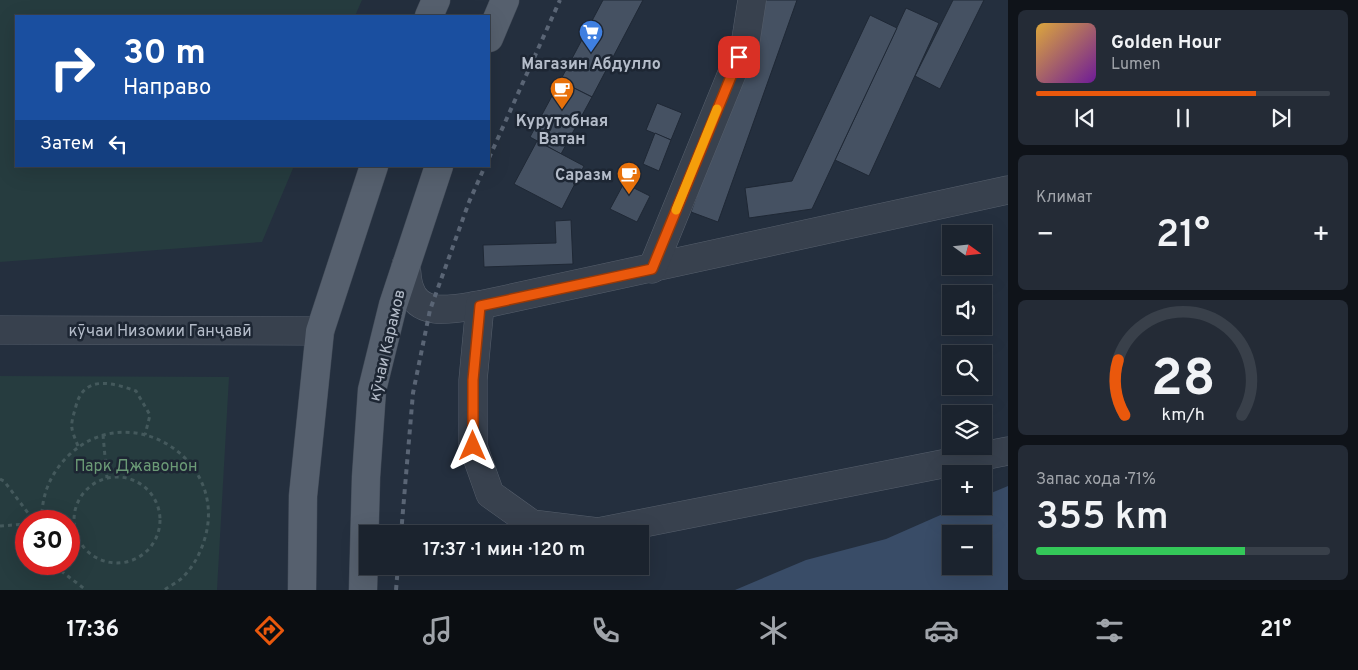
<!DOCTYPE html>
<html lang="ru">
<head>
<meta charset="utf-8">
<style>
	:root { --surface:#1b232e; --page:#242b36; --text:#f1f3f6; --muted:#a0a4aa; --line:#39404a; --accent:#ea580c }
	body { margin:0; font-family:Overpass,sans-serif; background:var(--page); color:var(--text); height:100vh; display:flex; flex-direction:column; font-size:19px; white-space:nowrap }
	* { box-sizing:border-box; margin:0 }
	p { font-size:16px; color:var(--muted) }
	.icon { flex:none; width:28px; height:28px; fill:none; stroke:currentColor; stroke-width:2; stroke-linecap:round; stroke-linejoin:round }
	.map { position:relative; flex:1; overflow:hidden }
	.side { display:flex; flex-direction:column; gap:10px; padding:10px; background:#0f1319; width:350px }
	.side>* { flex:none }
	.top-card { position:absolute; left:15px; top:15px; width:475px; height:152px; border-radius:0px; box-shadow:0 5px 20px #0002,0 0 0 1px var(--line); background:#1a4fa0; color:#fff; overflow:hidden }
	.needle { width:32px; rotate:105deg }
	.controls { position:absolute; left:942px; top:225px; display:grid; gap:10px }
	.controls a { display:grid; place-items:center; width:50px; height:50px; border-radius:0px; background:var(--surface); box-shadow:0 5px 20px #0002,0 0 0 1px var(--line); font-size:25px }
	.speed { position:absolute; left:15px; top:510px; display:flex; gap:10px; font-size:25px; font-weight:700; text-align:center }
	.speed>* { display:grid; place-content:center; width:65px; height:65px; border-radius:50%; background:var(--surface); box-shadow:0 5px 20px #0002,0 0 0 1px var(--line); line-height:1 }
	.speed .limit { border:8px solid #d22; background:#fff; color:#111 }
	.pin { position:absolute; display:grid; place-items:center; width:42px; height:42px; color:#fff; margin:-21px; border-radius:10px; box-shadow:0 2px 8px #0006 }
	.me { position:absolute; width:55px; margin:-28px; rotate:0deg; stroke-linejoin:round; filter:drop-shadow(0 0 4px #0008) }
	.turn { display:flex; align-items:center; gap:18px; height:105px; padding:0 25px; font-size:22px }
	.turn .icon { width:65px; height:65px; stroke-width:2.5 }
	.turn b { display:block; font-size:35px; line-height:42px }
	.then { display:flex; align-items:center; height:48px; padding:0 25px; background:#0003; gap:10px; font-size:19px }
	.big { font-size:38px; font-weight:600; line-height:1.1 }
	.side .widget { flex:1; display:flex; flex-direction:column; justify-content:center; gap:8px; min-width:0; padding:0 18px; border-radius:8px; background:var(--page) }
	.side .dial { align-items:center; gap:0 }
	.dial svg { height:130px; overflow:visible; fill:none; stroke:var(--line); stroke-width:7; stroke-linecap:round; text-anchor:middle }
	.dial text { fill:var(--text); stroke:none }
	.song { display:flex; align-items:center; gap:15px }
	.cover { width:60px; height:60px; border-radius:8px; background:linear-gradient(135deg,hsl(40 70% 55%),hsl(280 70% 35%)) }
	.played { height:5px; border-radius:2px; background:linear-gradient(90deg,var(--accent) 75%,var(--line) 75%) }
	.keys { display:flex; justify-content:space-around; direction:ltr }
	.heat { display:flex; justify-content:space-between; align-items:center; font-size:28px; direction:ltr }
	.charge { height:8px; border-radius:4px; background:linear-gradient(90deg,#34c759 71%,var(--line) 0) }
	.trip { position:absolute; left:359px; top:525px; width:290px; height:50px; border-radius:0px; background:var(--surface); box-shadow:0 5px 20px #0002,0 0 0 1px var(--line); font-weight:600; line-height:50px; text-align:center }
	.tab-bar { display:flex; height:80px; justify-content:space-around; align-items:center; background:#0b0e12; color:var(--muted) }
	.tab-bar .icon { width:35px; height:35px }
	.tab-bar .on { color:var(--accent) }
	.tab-bar b { font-size:22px; color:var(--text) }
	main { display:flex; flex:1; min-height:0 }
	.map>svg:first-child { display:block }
	.green { fill:#263c3f; fill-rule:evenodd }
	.water { fill:#394c67; fill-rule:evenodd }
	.building { fill:#455162; stroke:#1f2835 }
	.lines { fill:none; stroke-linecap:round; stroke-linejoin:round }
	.minor-casing { stroke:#565f6c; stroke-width:29 }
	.major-casing { stroke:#414a57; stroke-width:29 }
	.path { stroke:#44595c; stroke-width:3; stroke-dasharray:4 4; stroke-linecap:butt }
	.minor { stroke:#38414e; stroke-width:28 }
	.major { stroke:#56606e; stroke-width:28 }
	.rail { stroke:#5a6575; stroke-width:4; stroke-dasharray:5 5; stroke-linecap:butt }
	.route-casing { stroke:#983908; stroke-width:12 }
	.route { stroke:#ea580c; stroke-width:9 }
	.slow { stroke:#f59e0b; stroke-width:9 }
	.labels { text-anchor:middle; stroke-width:5; stroke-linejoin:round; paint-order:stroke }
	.poi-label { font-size:16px; font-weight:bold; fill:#b4bcc9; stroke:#1d2633 }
	.street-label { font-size:16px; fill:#b4bcc9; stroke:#1d2633 }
	.park-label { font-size:16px; fill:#6b9a76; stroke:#1d2633 }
</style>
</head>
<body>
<main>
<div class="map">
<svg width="1008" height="590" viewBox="0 0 1008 590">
	<rect width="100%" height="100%" fill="#242f3e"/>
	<g class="green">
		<polygon points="0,0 362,0 355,16 16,16 16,166 294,166 262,242 0,262"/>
		<path d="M0,376L229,377L217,590H0ZM26,521H69V564H26Z"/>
	</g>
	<path class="water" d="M1008,486V590H735L806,560L886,539L961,506H984V496ZM951,534H984V566H951Z"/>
	<g class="building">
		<polygon points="603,0 643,0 592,97 560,81"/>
		<polygon points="766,0 797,0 718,222 691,212"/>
		<polygon points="953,0 984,0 940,89 915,76"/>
		<polygon points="906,8 939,23 869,176 835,160"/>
		<polygon points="870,15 897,28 812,209 749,218 745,188 792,181"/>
		<polygon points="560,81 592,97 561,154 530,137"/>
		<polygon points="657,103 682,113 671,140 646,130"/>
		<polygon points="655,133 671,140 659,171 643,164"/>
		<polygon points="537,141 584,166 562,209 514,184"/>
		<polygon points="624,183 650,196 637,222 610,209"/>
		<polygon points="571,220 573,264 484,267 483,245 556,243 555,221"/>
	</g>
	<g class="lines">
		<defs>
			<g id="minor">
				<path d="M406,265C407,273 407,282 410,289C419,319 457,308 480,305L1008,190"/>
				<polyline points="652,269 746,39 752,0"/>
				<polyline points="480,305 473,380 473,446 490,494 532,524 598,532 1008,451"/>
				<polyline points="0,330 320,331"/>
			</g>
			<g id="major">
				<polyline points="429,16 436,0"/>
				<polyline points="489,38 505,0"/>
				<polyline points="302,590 303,496 320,331 374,166"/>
				<polyline points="363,590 366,477 372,390 393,305 439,166"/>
			</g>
		</defs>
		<use href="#minor" class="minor-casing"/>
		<use href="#major" class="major-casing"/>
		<g class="path">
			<polyline points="103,435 107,478"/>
			<path d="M78,446C70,426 70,427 76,406C84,374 113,383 136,391L150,415L145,435"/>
			<circle cx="117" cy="520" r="43"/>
			<polyline points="0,479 4,481 34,521"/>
			<path d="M42,521C41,496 50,474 68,456C129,396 231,459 204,541C200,554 193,567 183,577C178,582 170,586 164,590"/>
			<polyline points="0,526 26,524"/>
			<polyline points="57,564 61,571 86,590"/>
		</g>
		<use href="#minor" class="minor"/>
		<use href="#major" class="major"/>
		<g class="rail">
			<polyline points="489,158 560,0"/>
			<polyline points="401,534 413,393 430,310 469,202 485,166"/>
			<polyline points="396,590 398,566"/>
		</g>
	</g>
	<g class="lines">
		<defs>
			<polyline id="route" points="473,446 473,380 480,306 652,269 739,57"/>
		</defs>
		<use href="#route" class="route-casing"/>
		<use href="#route" class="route"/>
		<polyline class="slow" points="676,210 717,109"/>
	</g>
	<defs>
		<symbol id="supermarket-pin" viewBox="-11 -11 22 30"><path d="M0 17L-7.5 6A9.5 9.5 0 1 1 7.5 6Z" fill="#3f7fe0" stroke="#1d2633"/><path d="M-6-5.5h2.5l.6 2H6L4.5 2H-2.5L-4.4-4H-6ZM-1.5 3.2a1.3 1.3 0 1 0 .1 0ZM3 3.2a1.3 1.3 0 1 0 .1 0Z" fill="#fff"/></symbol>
		<symbol id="cafe-pin" viewBox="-11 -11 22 30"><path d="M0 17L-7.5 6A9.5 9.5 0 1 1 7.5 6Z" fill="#e8710a" stroke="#1d2633"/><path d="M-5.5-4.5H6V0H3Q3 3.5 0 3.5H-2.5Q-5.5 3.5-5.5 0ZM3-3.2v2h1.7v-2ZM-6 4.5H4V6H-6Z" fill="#fff"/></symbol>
	</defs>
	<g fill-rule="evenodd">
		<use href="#supermarket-pin" x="577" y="18" width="28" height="38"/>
		<use href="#cafe-pin" x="548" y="75" width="28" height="38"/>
		<use href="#cafe-pin" x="615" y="160" width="28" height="38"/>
	</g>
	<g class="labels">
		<g class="poi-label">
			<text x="591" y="69">Магазин Абдулло</text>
			<text x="562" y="126">Курутобная<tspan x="562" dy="18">Ватан</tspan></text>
			<text x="612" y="180" text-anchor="end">Саразм</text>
		</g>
		<g class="street-label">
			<text x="160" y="336">кӯчаи Низомии Ганҷавӣ</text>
			<text transform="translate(386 345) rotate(-77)" y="6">кӯчаи Карамов</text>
		</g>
		<g class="park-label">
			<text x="136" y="471">Парк Джавонон</text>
		</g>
	</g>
</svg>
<div class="controls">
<a><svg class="needle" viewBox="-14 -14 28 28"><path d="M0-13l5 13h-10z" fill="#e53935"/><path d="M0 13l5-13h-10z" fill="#a0a4aa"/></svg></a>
<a><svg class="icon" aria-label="sound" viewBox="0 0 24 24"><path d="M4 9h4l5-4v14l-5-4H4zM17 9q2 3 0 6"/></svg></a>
<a><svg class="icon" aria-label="search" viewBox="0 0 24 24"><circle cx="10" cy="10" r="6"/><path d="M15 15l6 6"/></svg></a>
<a><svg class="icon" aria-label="layers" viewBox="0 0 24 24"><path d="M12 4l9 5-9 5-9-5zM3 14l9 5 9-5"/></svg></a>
<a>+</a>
<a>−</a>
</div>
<div class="speed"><div class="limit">30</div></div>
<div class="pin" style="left:739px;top:57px;background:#d93025"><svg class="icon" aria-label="arrive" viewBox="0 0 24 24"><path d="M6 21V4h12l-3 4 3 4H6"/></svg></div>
<svg class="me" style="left:473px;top:446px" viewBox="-20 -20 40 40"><path d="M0-17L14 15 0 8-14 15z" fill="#ea580c" stroke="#fff" stroke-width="4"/></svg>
<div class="trip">17:37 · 1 мин · 120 m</div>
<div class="top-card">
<div class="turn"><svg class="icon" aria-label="right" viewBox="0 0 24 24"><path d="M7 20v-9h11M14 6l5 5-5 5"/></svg><div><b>30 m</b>Направо</div></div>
<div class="then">Затем<svg class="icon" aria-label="left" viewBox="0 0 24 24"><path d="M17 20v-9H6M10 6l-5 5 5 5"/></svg></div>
</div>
</div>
<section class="side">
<div class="widget">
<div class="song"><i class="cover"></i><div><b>Golden Hour</b><p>Lumen</p></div></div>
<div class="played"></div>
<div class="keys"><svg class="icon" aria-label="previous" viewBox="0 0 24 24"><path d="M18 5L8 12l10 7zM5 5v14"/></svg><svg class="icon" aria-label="pause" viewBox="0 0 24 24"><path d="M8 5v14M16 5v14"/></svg><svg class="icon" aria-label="next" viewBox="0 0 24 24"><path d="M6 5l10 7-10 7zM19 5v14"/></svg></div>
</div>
<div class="widget"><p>Климат</p>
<div class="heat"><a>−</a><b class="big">21°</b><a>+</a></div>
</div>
<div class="widget dial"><svg viewBox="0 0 100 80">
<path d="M14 69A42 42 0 1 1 86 69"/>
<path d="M14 69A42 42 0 0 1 10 35" stroke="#ea580c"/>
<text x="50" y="56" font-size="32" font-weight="700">28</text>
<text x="50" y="72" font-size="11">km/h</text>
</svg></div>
<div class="widget"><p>Запас хода · 71%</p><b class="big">355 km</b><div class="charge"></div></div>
</section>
</main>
<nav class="tab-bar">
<b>17:36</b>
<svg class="icon on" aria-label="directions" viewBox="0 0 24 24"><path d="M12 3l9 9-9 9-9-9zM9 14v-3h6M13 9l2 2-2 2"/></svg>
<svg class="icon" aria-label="music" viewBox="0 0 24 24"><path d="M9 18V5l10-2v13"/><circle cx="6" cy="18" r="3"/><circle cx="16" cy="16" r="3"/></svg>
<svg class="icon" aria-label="phone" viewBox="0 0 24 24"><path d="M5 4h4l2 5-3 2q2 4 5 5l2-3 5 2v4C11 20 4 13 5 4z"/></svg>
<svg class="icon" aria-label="climate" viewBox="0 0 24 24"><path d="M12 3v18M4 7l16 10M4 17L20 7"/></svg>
<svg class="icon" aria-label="car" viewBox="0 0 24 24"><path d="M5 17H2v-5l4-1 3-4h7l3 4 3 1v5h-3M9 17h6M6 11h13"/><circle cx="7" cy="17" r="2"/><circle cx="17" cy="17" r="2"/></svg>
<svg class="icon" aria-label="filters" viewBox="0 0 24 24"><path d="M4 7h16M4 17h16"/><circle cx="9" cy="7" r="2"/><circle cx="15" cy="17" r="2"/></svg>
<b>21°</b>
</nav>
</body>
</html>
